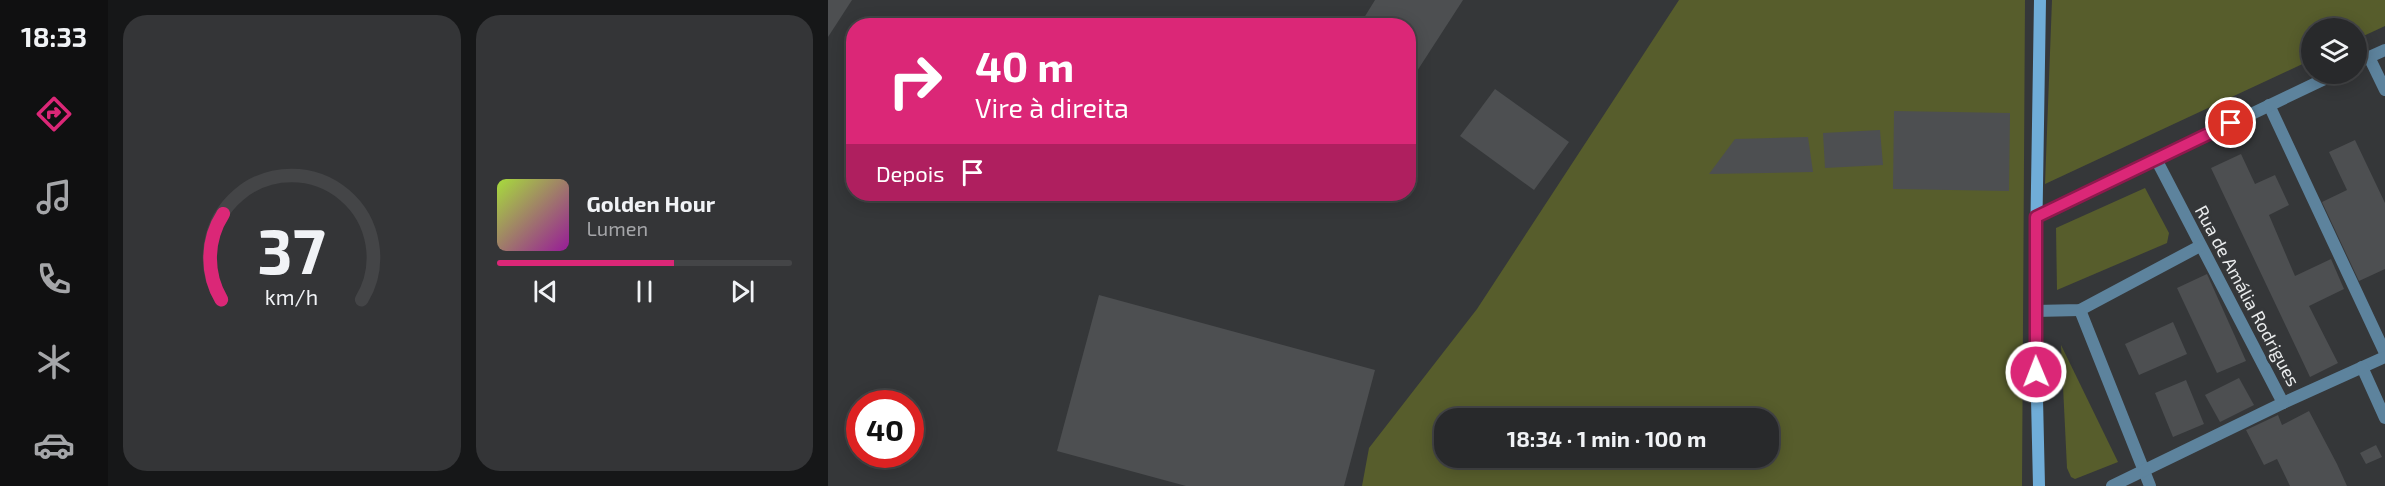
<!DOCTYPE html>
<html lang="pt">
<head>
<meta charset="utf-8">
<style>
	:root { --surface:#28292b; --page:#343537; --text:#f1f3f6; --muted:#a5a6a9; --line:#444547; --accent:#db2777 }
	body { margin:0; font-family:"Exo 2",sans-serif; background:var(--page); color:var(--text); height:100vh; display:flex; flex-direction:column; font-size:22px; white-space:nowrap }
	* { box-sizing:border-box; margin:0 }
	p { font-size:20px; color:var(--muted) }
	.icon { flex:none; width:33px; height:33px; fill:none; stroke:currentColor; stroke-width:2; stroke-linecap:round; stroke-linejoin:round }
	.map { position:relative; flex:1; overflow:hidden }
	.details { display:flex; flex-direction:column; gap:15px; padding:15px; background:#161718; width:720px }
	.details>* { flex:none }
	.banner { position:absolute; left:18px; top:18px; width:570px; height:183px; border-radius:24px; box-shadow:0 3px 15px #0003,0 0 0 2px var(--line); background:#db2777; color:#fff; overflow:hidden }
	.fabs { position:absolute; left:1473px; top:18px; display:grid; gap:12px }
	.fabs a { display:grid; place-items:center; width:66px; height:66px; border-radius:50%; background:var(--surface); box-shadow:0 3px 15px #0003,0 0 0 2px var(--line); font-size:30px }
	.speed { position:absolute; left:18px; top:390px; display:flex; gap:12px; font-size:30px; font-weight:700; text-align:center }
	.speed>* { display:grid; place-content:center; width:78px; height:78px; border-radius:50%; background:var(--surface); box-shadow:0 3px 15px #0003,0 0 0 2px var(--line); line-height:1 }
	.speed .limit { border:9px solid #d22; background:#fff; color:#111 }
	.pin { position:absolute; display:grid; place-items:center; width:51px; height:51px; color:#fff; margin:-26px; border:3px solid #fff; border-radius:50%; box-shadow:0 2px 6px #0007 }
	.me { position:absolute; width:66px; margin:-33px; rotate:359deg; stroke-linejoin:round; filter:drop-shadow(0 0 4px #0008) }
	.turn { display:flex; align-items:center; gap:21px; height:126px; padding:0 30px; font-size:27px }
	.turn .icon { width:78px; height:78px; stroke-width:2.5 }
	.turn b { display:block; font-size:42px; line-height:51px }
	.then { display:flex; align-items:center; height:57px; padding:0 30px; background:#0003; gap:12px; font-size:22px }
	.details .tile { flex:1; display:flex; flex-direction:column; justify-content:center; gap:9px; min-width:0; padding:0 21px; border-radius:24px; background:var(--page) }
	.details .dial { align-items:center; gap:0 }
	.dial svg { height:156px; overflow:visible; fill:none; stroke:var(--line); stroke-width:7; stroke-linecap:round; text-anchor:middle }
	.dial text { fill:var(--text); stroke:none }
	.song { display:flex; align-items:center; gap:18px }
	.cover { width:72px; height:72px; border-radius:9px; background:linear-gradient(135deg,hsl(80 70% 55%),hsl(300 70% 35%)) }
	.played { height:6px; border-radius:3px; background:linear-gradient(90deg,var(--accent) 60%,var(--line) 60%) }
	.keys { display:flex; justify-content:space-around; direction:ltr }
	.details .tiles { flex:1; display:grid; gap:15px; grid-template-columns:repeat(2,1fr) }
	.trip { position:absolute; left:606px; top:408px; width:345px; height:60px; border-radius:24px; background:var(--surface); box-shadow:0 3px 15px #0003,0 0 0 2px var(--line); font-weight:700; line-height:60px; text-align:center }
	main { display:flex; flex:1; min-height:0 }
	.tab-bar { display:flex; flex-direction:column; width:108px; justify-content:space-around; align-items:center; background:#101011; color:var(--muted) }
	.tab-bar .icon { width:42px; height:42px }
	.tab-bar .on { color:var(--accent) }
	.tab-bar b { font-size:27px; color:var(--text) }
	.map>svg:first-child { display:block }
	.green { fill:#575d2c; fill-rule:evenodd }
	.building { fill:#4d4f51 }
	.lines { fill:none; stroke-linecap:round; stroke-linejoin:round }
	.street { stroke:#5d839d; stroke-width:12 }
	.secondary { stroke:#70add8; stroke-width:12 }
	.route-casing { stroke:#8e194d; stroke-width:15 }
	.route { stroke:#db2777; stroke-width:10 }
	.labels { text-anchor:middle; stroke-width:6; stroke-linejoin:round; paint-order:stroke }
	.street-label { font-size:18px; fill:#eaeced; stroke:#353739 }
</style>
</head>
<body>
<main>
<nav class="tab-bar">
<b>18:33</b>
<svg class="icon on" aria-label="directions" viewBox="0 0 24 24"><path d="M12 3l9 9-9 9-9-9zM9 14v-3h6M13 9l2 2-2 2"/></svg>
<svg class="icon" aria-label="music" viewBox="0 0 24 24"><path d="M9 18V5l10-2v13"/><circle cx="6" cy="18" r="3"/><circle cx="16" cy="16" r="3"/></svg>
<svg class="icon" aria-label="phone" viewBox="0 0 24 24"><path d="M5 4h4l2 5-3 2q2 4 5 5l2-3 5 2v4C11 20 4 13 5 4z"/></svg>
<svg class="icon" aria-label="climate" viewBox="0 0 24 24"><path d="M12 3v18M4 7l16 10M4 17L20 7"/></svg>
<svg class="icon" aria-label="car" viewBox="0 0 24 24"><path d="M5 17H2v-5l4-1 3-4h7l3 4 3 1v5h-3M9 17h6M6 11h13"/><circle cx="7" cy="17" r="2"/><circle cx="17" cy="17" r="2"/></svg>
</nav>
<section class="details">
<div class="tiles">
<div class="tile dial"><svg viewBox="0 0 100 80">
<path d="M14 69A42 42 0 1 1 86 69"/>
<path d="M14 69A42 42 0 0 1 15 25" stroke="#db2777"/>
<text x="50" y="56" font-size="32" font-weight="700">37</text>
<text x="50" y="72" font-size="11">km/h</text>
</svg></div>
<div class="tile">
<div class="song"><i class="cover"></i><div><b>Golden Hour</b><p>Lumen</p></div></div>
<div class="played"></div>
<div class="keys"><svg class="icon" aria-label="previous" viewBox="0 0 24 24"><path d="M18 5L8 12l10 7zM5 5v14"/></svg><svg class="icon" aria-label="pause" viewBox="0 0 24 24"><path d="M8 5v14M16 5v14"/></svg><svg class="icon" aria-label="next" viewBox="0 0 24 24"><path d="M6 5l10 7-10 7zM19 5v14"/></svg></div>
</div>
</div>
</section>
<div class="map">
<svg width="1557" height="486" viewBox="0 0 1557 486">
	<rect width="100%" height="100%" fill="#353739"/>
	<g class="green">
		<path d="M851,0H1197L1194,486H534L541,448L649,309ZM616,418H940V458H616Z"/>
		<polygon points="1224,0 1557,0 1557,26 1529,39 1528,28 1484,28 1483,60 1217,184"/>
		<polygon points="1317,188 1341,233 1339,243 1229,290 1228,228"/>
		<polygon points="1233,345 1290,462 1247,479 1243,477 1239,468"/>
	</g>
	<g class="building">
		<polygon points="0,0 24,0 0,37"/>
		<polygon points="547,0 635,0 580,85 580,26 531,26"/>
		<polygon points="667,89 741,142 706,190 632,136"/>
		<polygon points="1066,111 1182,113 1181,191 1065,189"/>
		<polygon points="1052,130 1055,165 997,168 995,133"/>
		<polygon points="980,137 985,172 881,174 907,139"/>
		<polygon points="1527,140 1557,203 1557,269 1531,281 1494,202 1519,190 1501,152"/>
		<polygon points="1413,154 1427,184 1447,175 1461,205 1441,215 1467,276 1503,259 1516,289 1481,306 1510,363 1482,377 1383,168"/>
		<polygon points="1379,274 1418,361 1389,373 1349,288"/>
		<polygon points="271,295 547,370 516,486 358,486 229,451"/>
		<polygon points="1345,322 1359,354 1311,375 1297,344"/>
		<polygon points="1411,378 1426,405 1392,422 1377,395"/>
		<polygon points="1358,380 1376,424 1345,437 1327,393"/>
		<polygon points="1481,411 1509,464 1519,486 1462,486 1449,459 1436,465 1418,430 1450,415 1454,425"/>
		<polygon points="1548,445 1554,457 1538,464 1532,453"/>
	</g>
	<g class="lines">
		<g class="street">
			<polyline points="1541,57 1557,90"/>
			<polyline points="1528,63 1557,50"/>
			<polyline points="1441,105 1557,353"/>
			<polyline points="1328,159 1455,403 1557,357"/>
			<polyline points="1208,217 1507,74"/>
			<polyline points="1252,310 1322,486"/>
			<polyline points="1207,311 1252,310 1372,246"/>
			<polyline points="1534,367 1557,418"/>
			<polyline points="1284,486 1455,403"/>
		</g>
		<polyline class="secondary" points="1211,486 1207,311 1212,0"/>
	</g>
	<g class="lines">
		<defs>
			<polyline id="route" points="1208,372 1208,217 1403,123"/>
		</defs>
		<use href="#route" class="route-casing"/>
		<use href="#route" class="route"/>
	</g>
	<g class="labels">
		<g class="street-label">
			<text transform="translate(1419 296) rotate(62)" y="6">Rua de Amália Rodrigues</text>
		</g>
	</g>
</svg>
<div class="fabs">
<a><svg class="icon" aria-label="layers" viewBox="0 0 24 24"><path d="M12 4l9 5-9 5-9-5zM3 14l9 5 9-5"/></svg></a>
</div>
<div class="speed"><div class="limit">40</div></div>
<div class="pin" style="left:1403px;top:123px;background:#d93025"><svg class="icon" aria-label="arrive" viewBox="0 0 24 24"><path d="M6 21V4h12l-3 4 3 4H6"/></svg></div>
<svg class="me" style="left:1208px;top:372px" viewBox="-20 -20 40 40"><circle r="17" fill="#db2777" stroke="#fff" stroke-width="3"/><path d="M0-11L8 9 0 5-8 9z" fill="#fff"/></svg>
<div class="trip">18:34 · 1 min · 100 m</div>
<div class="banner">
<div class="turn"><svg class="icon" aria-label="right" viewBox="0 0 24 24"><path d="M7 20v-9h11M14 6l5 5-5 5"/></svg><div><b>40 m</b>Vire à direita</div></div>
<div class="then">Depois<svg class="icon" aria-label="arrive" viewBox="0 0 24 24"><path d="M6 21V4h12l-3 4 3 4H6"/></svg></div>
</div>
</div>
</main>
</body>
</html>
